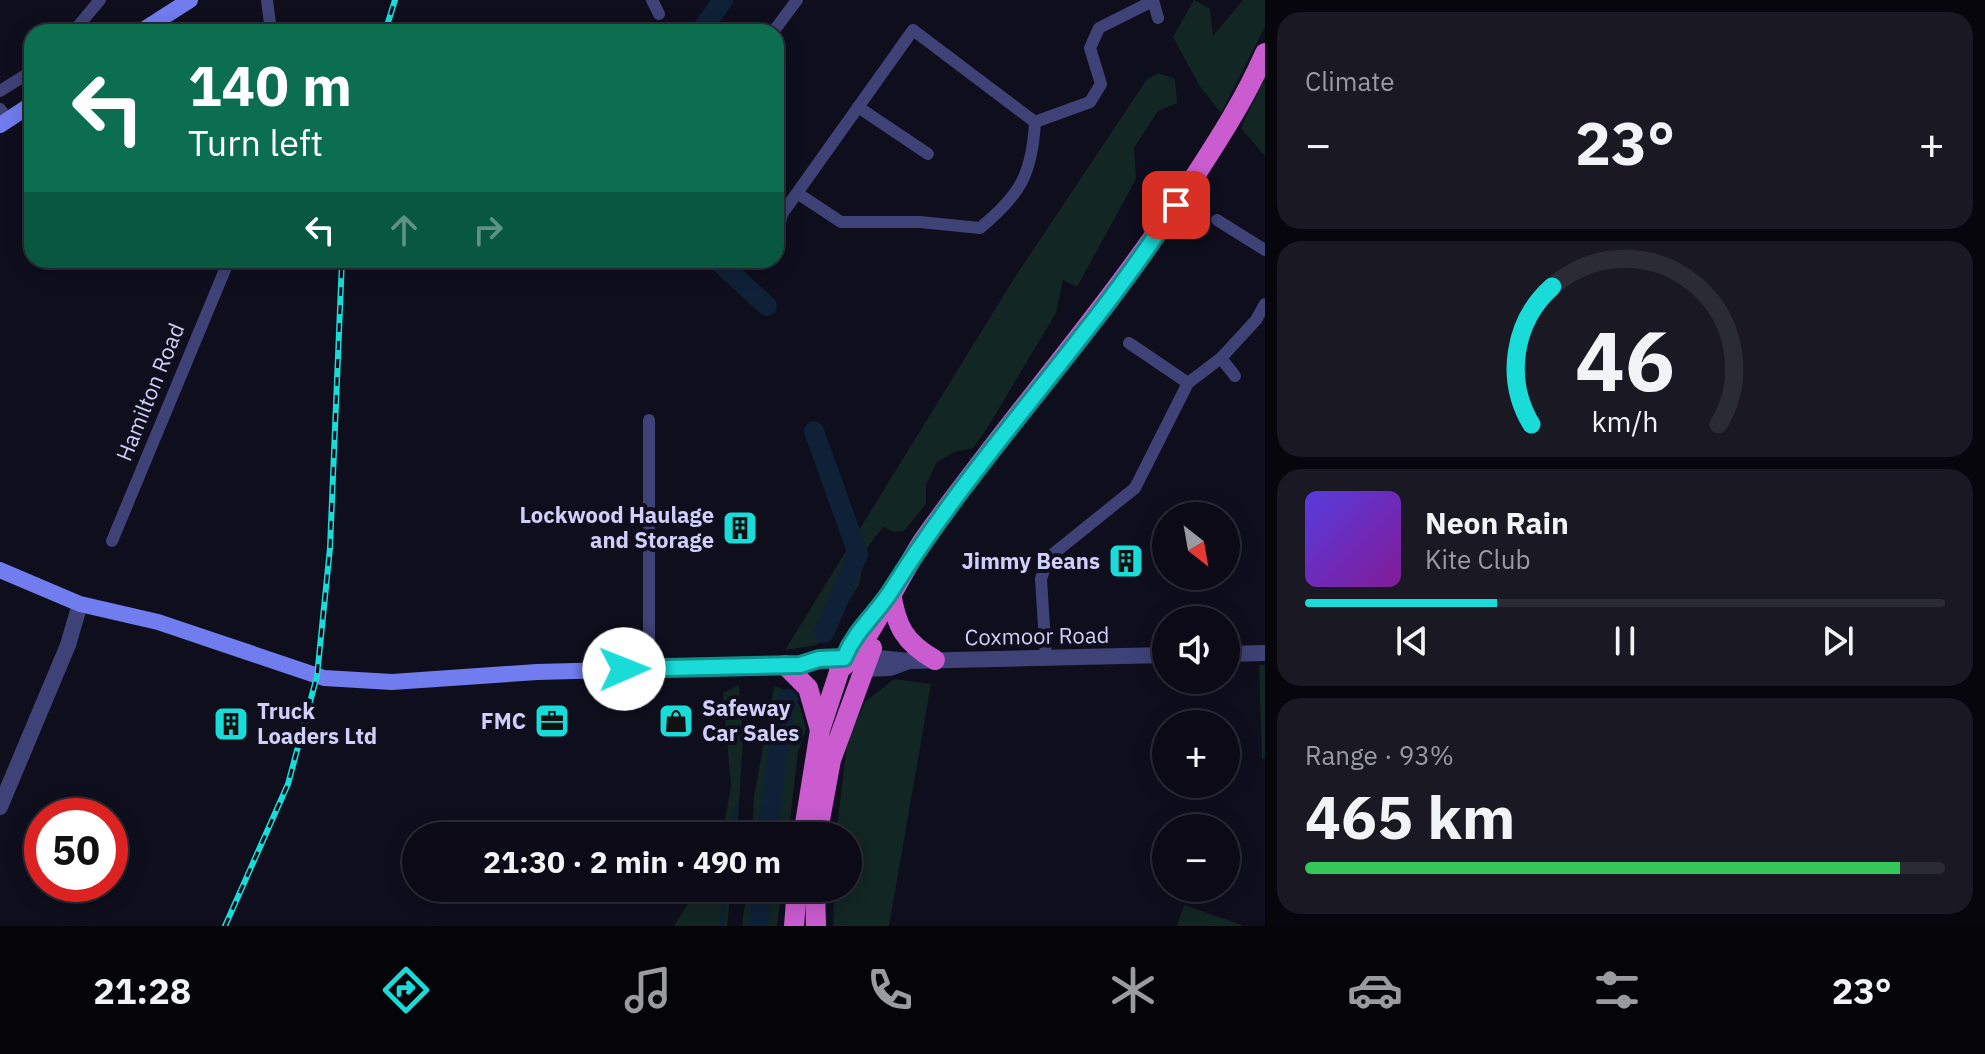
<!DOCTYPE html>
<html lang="en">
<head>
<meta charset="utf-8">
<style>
	:root { --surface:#0b0a16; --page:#191823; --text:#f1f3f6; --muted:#9a9aa1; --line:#2b2b35; --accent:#19dcd9 }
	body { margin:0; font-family:"IBM Plex Sans",sans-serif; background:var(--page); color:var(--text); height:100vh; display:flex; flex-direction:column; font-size:30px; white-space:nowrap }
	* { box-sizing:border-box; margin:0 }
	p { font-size:26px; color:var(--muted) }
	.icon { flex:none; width:44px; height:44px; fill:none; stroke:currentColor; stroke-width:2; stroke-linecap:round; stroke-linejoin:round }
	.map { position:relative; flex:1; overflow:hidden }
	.sheet { display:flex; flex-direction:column; gap:12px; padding:12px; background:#06060c; width:720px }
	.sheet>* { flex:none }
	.guide { position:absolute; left:24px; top:24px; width:760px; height:244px; border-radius:24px; box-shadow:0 4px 20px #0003,0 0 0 2px var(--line); background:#0b6e4f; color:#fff; overflow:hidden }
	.needle { width:52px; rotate:149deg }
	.buttons { position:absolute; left:1152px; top:502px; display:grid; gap:16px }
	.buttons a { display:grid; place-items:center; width:88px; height:88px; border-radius:50%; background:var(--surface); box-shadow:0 4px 20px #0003,0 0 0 2px var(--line); font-size:40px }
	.speed { position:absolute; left:24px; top:798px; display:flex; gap:16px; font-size:40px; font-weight:700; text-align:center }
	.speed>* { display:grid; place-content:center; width:104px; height:104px; border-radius:50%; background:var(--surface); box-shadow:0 4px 20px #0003,0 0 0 2px var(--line); line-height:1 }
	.speed .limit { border:12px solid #d22; background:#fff; color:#111 }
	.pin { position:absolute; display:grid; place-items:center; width:68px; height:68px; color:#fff; margin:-34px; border-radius:16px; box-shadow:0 4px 12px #0006 }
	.me { position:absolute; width:88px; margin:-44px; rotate:89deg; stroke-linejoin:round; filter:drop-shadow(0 0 6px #0008) }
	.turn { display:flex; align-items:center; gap:28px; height:168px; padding:0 32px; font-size:36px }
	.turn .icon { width:104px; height:104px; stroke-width:2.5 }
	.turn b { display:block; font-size:56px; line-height:68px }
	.lanes { display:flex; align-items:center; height:76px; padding:0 32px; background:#0003; justify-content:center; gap:40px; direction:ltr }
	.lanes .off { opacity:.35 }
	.big { font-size:60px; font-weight:800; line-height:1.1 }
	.sheet .card { flex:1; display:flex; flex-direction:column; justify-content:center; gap:12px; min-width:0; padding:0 28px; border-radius:24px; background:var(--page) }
	.sheet .dial { align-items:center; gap:0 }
	.dial svg { height:208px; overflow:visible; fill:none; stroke:var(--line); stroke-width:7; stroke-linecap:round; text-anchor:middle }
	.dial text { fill:var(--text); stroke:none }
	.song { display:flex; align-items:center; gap:24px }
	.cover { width:96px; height:96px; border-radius:12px; background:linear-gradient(135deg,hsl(250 70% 55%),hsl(290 70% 35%)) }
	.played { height:8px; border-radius:4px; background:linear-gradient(90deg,var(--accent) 30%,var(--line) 30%) }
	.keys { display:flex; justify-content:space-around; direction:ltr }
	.heat { display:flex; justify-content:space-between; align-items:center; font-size:44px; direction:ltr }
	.charge { height:12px; border-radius:6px; background:linear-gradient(90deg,#34c759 93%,var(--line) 0) }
	.trip { position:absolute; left:402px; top:822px; width:460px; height:80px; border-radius:40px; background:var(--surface); box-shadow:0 4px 20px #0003,0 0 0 2px var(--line); font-weight:800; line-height:80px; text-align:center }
	.tab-bar { display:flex; height:128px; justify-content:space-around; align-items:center; background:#040409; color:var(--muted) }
	.tab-bar .icon { width:56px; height:56px }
	.tab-bar .current { color:var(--accent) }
	.tab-bar b { font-size:36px; color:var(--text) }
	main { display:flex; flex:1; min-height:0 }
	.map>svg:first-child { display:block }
	.green { fill:#122623 }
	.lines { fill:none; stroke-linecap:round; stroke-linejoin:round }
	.stream { stroke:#0e2136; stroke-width:3 }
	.river { stroke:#0e2136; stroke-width:20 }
	.minor { stroke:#3e4277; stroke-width:12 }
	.tertiary { stroke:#3e4277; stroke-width:16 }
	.secondary { stroke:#717cef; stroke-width:16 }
	.trunk { stroke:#ca5ccf; stroke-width:20 }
	.rail-casing { stroke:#19dcd9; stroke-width:6 }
	.rail { stroke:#0f0e1d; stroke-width:3; stroke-dasharray:9; stroke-linecap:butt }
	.route-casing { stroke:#108f8d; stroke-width:20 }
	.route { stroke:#19dcd9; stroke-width:14 }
	.labels { text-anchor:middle; stroke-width:8; stroke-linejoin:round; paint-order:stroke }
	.street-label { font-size:22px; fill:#cfcffa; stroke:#0f0e1d }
	.poi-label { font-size:22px; font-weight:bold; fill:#cfcffa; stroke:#0f0e1d; text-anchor:end }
</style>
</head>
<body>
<main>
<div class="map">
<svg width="1265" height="926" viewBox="0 0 1265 926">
	<rect width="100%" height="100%" fill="#0f0e1d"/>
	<g class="green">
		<polygon points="1194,0 1210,9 1213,36 1243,0 1265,0 1265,27 1221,113 1199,85 1173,37"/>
		<polygon points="1158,73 1175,79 1177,103 1158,111 1134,148 1136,179 1077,287 1063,280 1056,313 986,430 973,448 955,452 937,462 926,485 926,504 904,531 894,532 883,527 864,552 859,585 827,636 816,645 785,650 1015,277 1147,79"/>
		<polygon points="1265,78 1265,156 1241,128"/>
		<polygon points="1259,665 1265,665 1265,759 1262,759"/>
		<polygon points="894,679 931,684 889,926 833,926 834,888 848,888 848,836 836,836 848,736 866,701"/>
		<polygon points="739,685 743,737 737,836 722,836 731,787 723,693"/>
		<polygon points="774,686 788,691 800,706 806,729 798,752 788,836 752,836 754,796"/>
		<polygon points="698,888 731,888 727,926 674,926"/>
		<polygon points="747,888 782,888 777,926 742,926"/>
		<polygon points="1184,905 1242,925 1242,926 1177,926"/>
	</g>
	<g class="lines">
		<g class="stream">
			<polyline points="733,836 737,804"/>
			<polyline points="721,926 726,888"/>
		</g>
		<g class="river">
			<polyline points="700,32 723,0"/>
			<polyline points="717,260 767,306"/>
			<polyline points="814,431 858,554 824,633"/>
			<polyline points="767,836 782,720 788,699"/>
			<polyline points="758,926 762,888"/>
		</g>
		<g class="minor">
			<polyline points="267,0 271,32"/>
			<polyline points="652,0 659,14"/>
			<polyline points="1153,0 1158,18"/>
			<polyline points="73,32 100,0"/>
			<polyline points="773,32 797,0"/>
			<polyline points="0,91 32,71"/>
			<polyline points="858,107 928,154"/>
			<polyline points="0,109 8,120"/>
			<path d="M797,193L841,222H920L980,228C1020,195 1032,175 1035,122L1090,102L1101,84L1090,48L1099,28L1153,1"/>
			<polyline points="1217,220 1265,250"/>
			<polyline points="776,240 782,214 913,30 1035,122"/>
			<polyline points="1129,343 1188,383"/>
			<polyline points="1221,358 1235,376"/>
			<polyline points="112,541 229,260"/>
			<polyline points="1046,658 1041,579 1048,558 1135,488 1188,383 1221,358 1256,320 1265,304"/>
			<polyline points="649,669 649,420"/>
		</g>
		<g class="tertiary">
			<polyline points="1226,654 1265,653"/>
			<polyline points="868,657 909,661 1166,655"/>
			<polyline points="862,669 890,668 909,661"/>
			<polyline points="0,807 68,645 80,604"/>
		</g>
		<g class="secondary">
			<polyline points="140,32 190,0"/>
			<polyline points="0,125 32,104"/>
			<polyline points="0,570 80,604 158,622 324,678 392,682 537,672 800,665 819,659 854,657"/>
		</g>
		<g class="trunk">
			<path d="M891,592C896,626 904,642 935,660"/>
			<polyline points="785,665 808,688 820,730"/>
			<path d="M839,669C858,663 907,563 924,539C1011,417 1111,305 1193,179C1219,139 1246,97 1265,53"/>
			<polyline points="803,836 820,730 843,660"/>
			<polyline points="817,836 831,760 872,648"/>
			<polyline points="815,888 816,926"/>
			<polyline points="794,926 797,888"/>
		</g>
		<defs>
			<g id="rail">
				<polyline points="385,32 395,0"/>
				<polyline points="225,926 288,784 317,676 330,548 342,260"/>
			</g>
		</defs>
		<use href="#rail" class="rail-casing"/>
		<use href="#rail" class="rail"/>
	</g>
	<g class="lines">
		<defs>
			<path id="route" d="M624,669L800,665L819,659L844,658C857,628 877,614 893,588C978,453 1090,339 1176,205"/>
		</defs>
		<use href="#route" class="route-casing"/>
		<use href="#route" class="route"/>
	</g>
	<defs>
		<symbol id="building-square" viewBox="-11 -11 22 22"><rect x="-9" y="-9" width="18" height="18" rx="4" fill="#19dcd9" stroke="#0f0e1d"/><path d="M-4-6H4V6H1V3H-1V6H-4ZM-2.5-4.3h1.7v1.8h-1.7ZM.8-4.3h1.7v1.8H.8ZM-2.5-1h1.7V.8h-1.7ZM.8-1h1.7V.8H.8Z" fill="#111"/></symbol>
		<symbol id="office-square" viewBox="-11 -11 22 22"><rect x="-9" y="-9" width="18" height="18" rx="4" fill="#19dcd9" stroke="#0f0e1d"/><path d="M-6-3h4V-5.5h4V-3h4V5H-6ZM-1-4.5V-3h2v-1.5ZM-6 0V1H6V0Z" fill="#111"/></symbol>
		<symbol id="shop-square" viewBox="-11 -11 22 22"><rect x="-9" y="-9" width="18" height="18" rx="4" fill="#19dcd9" stroke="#0f0e1d"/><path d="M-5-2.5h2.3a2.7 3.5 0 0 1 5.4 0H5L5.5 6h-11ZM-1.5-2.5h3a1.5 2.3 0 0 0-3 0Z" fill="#111"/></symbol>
	</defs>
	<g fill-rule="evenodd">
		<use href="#building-square" x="720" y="508" width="40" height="40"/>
		<use href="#building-square" x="1106" y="541" width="40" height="40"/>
		<use href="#office-square" x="532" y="701" width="40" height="40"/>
		<use href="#shop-square" x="656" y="701" width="40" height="40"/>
		<use href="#building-square" x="211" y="704" width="40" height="40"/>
	</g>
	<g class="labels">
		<g class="street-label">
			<text transform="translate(150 392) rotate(-68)" y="8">Hamilton Road</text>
			<text transform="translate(1037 636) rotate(-1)" y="8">Coxmoor Road</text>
		</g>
		<g class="poi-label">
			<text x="714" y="523">Lockwood Haulage<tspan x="714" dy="25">and Storage</tspan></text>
			<text x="1100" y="569">Jimmy Beans</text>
			<text x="702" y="716" text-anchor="start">Safeway<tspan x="702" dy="25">Car Sales</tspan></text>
			<text x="257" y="719" text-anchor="start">Truck<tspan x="257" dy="25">Loaders Ltd</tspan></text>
			<text x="526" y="729">FMC</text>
		</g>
	</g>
</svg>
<div class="buttons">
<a><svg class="needle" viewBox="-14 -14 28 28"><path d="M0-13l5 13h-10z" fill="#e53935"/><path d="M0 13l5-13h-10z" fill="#9a9aa1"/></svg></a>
<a><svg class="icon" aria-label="sound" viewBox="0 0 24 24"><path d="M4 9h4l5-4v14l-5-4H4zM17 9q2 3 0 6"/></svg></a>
<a>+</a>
<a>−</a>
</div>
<div class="speed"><div class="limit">50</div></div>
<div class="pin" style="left:1176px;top:205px;background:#d93025"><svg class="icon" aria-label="arrive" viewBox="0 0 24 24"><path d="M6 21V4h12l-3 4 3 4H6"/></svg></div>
<svg class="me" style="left:624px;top:669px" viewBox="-20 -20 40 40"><circle r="19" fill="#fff"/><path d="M0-13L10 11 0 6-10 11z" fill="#19dcd9"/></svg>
<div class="trip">21:30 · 2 min · 490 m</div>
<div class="guide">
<div class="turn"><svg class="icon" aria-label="left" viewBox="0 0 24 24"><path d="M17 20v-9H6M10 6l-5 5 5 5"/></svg><div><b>140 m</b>Turn left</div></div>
<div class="lanes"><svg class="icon" aria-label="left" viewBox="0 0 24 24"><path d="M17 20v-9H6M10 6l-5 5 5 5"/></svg><svg class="icon off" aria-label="ahead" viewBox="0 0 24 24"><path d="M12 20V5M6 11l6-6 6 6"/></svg><svg class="icon off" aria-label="right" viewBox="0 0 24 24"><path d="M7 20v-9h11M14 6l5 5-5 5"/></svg></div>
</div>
</div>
<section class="sheet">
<div class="card"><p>Climate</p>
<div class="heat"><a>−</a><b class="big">23°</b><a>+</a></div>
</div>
<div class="card dial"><svg viewBox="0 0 100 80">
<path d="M14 69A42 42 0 1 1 86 69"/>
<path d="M14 69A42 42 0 0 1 22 16" stroke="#19dcd9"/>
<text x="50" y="56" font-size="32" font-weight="700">46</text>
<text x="50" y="72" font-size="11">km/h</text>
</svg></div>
<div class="card">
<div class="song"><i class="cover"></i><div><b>Neon Rain</b><p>Kite Club</p></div></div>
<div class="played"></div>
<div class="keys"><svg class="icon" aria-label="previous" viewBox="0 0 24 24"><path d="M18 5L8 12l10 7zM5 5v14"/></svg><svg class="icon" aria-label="pause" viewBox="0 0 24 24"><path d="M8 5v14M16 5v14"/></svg><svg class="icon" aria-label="next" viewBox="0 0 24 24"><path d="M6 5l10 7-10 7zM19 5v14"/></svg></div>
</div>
<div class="card"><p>Range · 93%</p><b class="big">465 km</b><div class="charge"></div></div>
</section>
</main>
<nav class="tab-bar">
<b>21:28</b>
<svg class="icon current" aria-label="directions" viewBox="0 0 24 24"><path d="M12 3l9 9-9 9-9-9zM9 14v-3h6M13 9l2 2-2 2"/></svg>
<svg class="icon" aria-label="music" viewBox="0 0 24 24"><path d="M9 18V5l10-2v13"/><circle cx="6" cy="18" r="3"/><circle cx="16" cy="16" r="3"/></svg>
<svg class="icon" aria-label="phone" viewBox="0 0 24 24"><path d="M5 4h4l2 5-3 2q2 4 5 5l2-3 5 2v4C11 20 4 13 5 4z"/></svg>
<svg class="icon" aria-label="climate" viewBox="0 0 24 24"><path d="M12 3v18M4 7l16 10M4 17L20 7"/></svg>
<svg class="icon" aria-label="car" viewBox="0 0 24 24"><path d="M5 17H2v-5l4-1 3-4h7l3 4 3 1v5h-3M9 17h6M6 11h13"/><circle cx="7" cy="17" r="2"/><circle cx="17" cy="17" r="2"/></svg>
<svg class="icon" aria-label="filters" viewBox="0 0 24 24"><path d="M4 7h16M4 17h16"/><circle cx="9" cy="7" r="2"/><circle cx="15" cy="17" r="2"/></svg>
<b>23°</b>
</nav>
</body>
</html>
